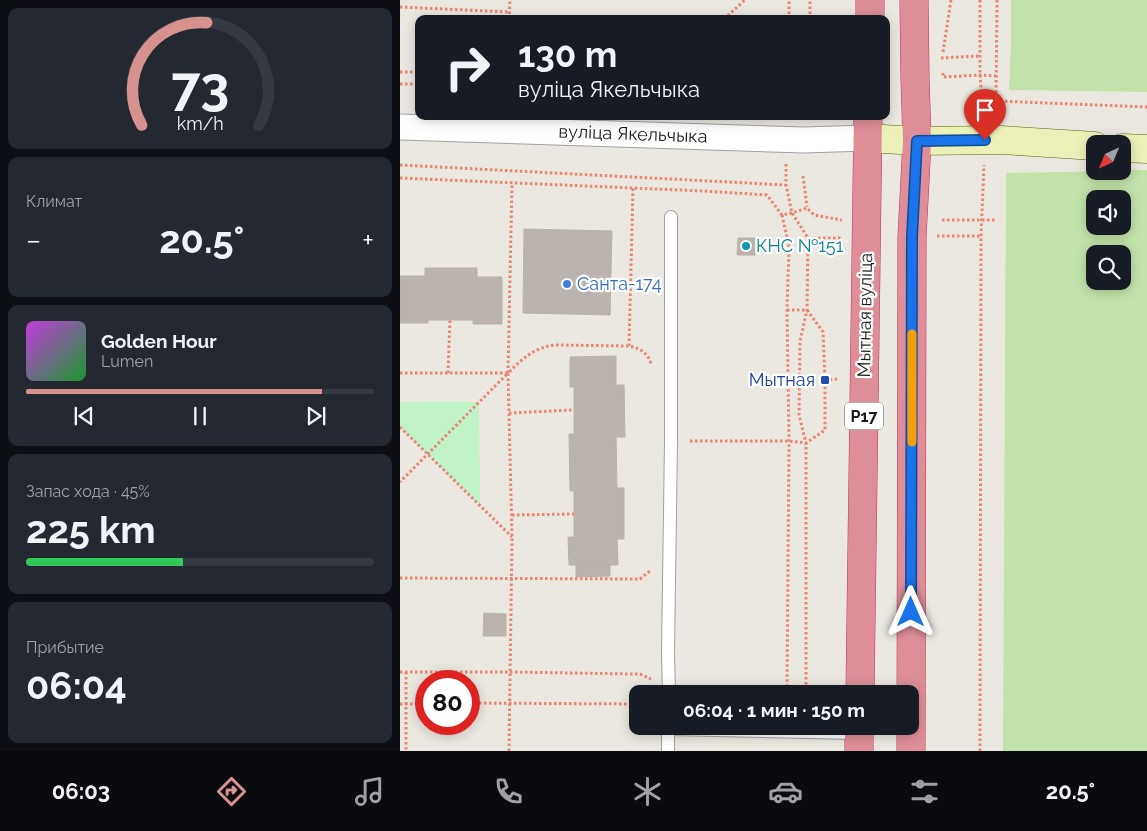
<!DOCTYPE html>
<html lang="ru">
<head>
<meta charset="utf-8">
<style>
	:root { --surface:#171b24; --page:#242831; --text:#f1f3f6; --muted:#9ea1a6; --line:#363941; --accent:#d5928f }
	body { margin:0; font-family:Raleway,sans-serif; background:var(--page); color:var(--text); height:100vh; display:flex; flex-direction:column; font-size:19px; white-space:nowrap }
	* { box-sizing:border-box; margin:0 }
	p { font-size:16px; color:var(--muted) }
	.icon { flex:none; width:28px; height:28px; fill:none; stroke:currentColor; stroke-width:2; stroke-linecap:round; stroke-linejoin:round }
	.map { position:relative; flex:1; overflow:hidden }
	.drawer { display:flex; flex-direction:column; gap:8px; padding:8px; background:#0d0f14; width:400px }
	.drawer>* { flex:none }
	.hud { position:absolute; left:15px; top:15px; width:475px; height:105px; border-radius:10px; box-shadow:0 2px 12px #0003; background:#171b24; color:var(--text); overflow:hidden }
	.needle { width:32px; rotate:224deg }
	.buttons { position:absolute; left:686px; top:135px; display:grid; gap:10px }
	.buttons a { display:grid; place-items:center; width:45px; height:45px; border-radius:10px; background:var(--surface); box-shadow:0 2px 12px #0003; font-size:25px }
	.speed { position:absolute; left:15px; top:670px; display:flex; gap:10px; font-size:25px; font-weight:700; text-align:center }
	.speed>* { display:grid; place-content:center; width:65px; height:65px; border-radius:50%; background:var(--surface); box-shadow:0 2px 12px #0003; line-height:1 }
	.speed .limit { border:8px solid #d22; background:#fff; color:#111 }
	.pin { position:absolute; display:grid; place-items:center; width:42px; height:42px; color:#fff; margin:-51px -21px; border-radius:50% 50% 50% 0; rotate:-45deg; box-shadow:0 0 5px #0007 }
	.pin .icon { rotate:45deg }
	.me { position:absolute; width:55px; margin:-28px; rotate:0deg; stroke-linejoin:round; filter:drop-shadow(0 0 4px #0008) }
	.turn { display:flex; align-items:center; gap:18px; height:105px; padding:0 20px; font-size:22px }
	.turn .icon { width:65px; height:65px; stroke-width:2.5 }
	.turn b { display:block; font-size:35px; line-height:42px }
	.big { font-size:38px; font-weight:700; line-height:1.1 }
	.drawer .widget { flex:1; display:flex; flex-direction:column; justify-content:center; gap:8px; min-width:0; padding:0 18px; border-radius:10px; background:var(--page) }
	.drawer .dial { align-items:center; gap:0 }
	.dial svg { height:130px; overflow:visible; fill:none; stroke:var(--line); stroke-width:7; stroke-linecap:round; text-anchor:middle }
	.dial text { fill:var(--text); stroke:none }
	.song { display:flex; align-items:center; gap:15px }
	.cover { width:60px; height:60px; border-radius:8px; background:linear-gradient(135deg,hsl(290 70% 55%),hsl(130 70% 35%)) }
	.played { height:5px; border-radius:2px; background:linear-gradient(90deg,var(--accent) 85%,var(--line) 85%) }
	.keys { display:flex; justify-content:space-around; direction:ltr }
	.heat { display:flex; justify-content:space-between; align-items:center; font-size:28px; direction:ltr }
	.charge { height:8px; border-radius:4px; background:linear-gradient(90deg,#34c759 45%,var(--line) 0) }
	.trip { position:absolute; left:229px; top:685px; width:290px; height:50px; border-radius:10px; background:var(--surface); box-shadow:0 2px 12px #0003; font-weight:700; line-height:50px; text-align:center }
	.menu { display:flex; height:80px; justify-content:space-around; align-items:center; background:#090b0e; color:var(--muted) }
	.menu .icon { width:35px; height:35px }
	.menu .active { color:var(--accent) }
	.menu b { font-size:22px; color:var(--text) }
	main { display:flex; flex:1; min-height:0 }
	.map>svg:first-child { display:block }
	.grass { fill:#c2e2aa; fill-rule:evenodd }
	.park { fill:#c0f3c7 }
	.building { fill:#bbb4ae; stroke:#bbb0a5 }
	.lines { fill:none; stroke-linecap:round; stroke-linejoin:round }
	.lane-casing { stroke:#a1a1a1; stroke-width:14 }
	.street-casing { stroke:#a1a1a1; stroke-width:27 }
	.secondary-casing { stroke:#56650e; stroke-width:29 }
	.highway-casing { stroke:#c4335c; stroke-width:29 }
	.path { stroke:#ec8571; stroke-width:3; stroke-dasharray:2.5 2.5; stroke-linecap:butt }
	.lane { stroke:#fff; stroke-width:12 }
	.street { stroke:#fff; stroke-width:25 }
	.secondary { stroke:#ecf2b7; stroke-width:28 }
	.highway { stroke:#dd8e98; stroke-width:28 }
	.route-casing { stroke:#114b97; stroke-width:12 }
	.route { stroke:#1a73e8; stroke-width:9 }
	.slow { stroke:#f59e0b; stroke-width:9 }
	.culture-dot { fill:#0f9aa8; stroke:#fff; stroke-width:2 }
	.shop-dot { fill:#3f7fe0; stroke:#fff; stroke-width:2 }
	.transit-dot { fill:#1a4fb4; stroke:#fff; stroke-width:2 }
	.labels { text-anchor:middle; stroke-width:4.5; stroke-linejoin:round; paint-order:stroke }
	.shield { fill:#fff; stroke:#5f5f5f; stroke-width:1 }
	.shield-label { font-size:16px; font-weight:bold; fill:#1a1a1a }
	.street-label { font-size:18px; fill:#1a1a1a; stroke:#fff }
	.culture-label { font-size:18px; fill:#0d838f; stroke:#fff; text-anchor:start }
	.shop-label { font-size:18px; fill:#366cbe; stroke:#fff; text-anchor:start }
	.transit-label { font-size:18px; fill:#164399; stroke:#fff; text-anchor:end }
</style>
</head>
<body>
<main>
<section class="drawer">
<div class="widget dial"><svg viewBox="0 0 100 80">
<path d="M14 69A42 42 0 1 1 86 69"/>
<path d="M14 69A42 42 0 0 1 54 6" stroke="#d5928f"/>
<text x="50" y="56" font-size="32" font-weight="700">73</text>
<text x="50" y="72" font-size="11">km/h</text>
</svg></div>
<div class="widget"><p>Климат</p>
<div class="heat"><a>−</a><b class="big">20.5°</b><a>+</a></div>
</div>
<div class="widget">
<div class="song"><i class="cover"></i><div><b>Golden Hour</b><p>Lumen</p></div></div>
<div class="played"></div>
<div class="keys"><svg class="icon" aria-label="previous" viewBox="0 0 24 24"><path d="M18 5L8 12l10 7zM5 5v14"/></svg><svg class="icon" aria-label="pause" viewBox="0 0 24 24"><path d="M8 5v14M16 5v14"/></svg><svg class="icon" aria-label="next" viewBox="0 0 24 24"><path d="M6 5l10 7-10 7zM19 5v14"/></svg></div>
</div>
<div class="widget"><p>Запас хода · 45%</p><b class="big">225 km</b><div class="charge"></div></div>
<div class="widget"><p>Прибытие</p><b class="big">06:04</b></div>
</section>
<div class="map">
<svg width="747" height="751" viewBox="0 0 747 751">
	<rect width="100%" height="100%" fill="#ebe8e1"/>
	<g class="grass">
		<polygon points="611,0 747,0 747,92 609,90 611,45"/>
		<path d="M723,170H747V751H603L606,173L722,171ZM695,199H722V226H695ZM695,254H722V281H695Z"/>
	</g>
	<polygon class="park" points="0,402 79,402 80,506 0,427"/>
	<g class="building">
		<polygon points="124,229 212,231 210,315 123,313"/>
		<polygon points="338,238 355,238 355,255 337,255"/>
		<polygon points="25,268 77,268 77,277 102,277 102,324 73,324 73,320 28,320 28,323 0,323 0,276 25,276"/>
		<polygon points="216,356 216,385 224,385 225,437 216,437 217,488 224,488 224,539 217,539 218,565 169,565 168,537 174,537 174,491 170,491 169,434 174,434 174,387 170,387 170,357"/>
		<polygon points="176,565 210,565 210,576 176,577"/>
		<polygon points="84,613 106,614 106,636 83,636"/>
	</g>
	<g class="lines">
		<defs>
			<g id="lane">
				<polyline points="269,694 268,653 271,441 271,217"/>
				<polyline points="268,729 459,733"/>
				<polyline points="268,751 268,726"/>
			</g>
			<polyline id="street" points="0,127 404,140 467,138"/>
			<g id="secondary">
				<polyline points="467,138 517,141 601,140 695,146"/>
				<polyline points="722,148 747,149"/>
			</g>
			<g id="highway">
				<polyline points="470,0 470,19"/>
				<polyline points="460,694 468,116"/>
				<polyline points="459,751 459,726"/>
				<polyline points="511,751 512,237 517,141 515,78 514,0"/>
			</g>
		</defs>
		<use href="#lane" class="lane-casing"/>
		<use href="#street" class="street-casing"/>
		<use href="#secondary" class="secondary-casing"/>
		<use href="#highway" class="highway-casing"/>
		<g class="path">
			<polyline points="580,0 580,75 583,114"/>
			<polyline points="597,0 596,101 747,107"/>
			<polyline points="0,7 109,12"/>
			<polyline points="109,19 110,0"/>
			<polyline points="324,19 345,0"/>
			<polyline points="389,19 389,0"/>
			<polyline points="410,19 410,0"/>
			<polyline points="543,52 551,0"/>
			<polyline points="541,58 580,56"/>
			<polyline points="0,72 19,72"/>
			<polyline points="543,73 543,77 580,75 596,76"/>
			<polyline points="0,84 19,84"/>
			<polyline points="386,164 386,185 392,213 408,238 407,310 400,341 399,415 406,443 406,684 404,694"/>
			<polyline points="0,165 386,185"/>
			<polyline points="403,176 407,207"/>
			<polyline points="0,178 303,191 367,195 382,215 392,213 407,208 414,215 442,220"/>
			<polyline points="382,215 389,247 387,310 389,441 387,694"/>
			<polyline points="542,220 596,220"/>
			<polyline points="537,236 581,236"/>
			<polyline points="408,238 441,238"/>
			<polyline points="387,310 407,310 423,332 425,380 439,379"/>
			<polyline points="229,346 233,188"/>
			<polyline points="0,373 108,373 0,482"/>
			<polyline points="48,373 50,320"/>
			<polyline points="108,373 112,183"/>
			<polyline points="109,413 174,410"/>
			<polyline points="0,427 112,537"/>
			<polyline points="290,441 389,441 406,443 425,430 425,380"/>
			<polyline points="112,515 174,514"/>
			<polyline points="0,578 240,579 250,571"/>
			<polyline points="0,672 110,672 232,674 240,674 251,679"/>
			<polyline points="6,672 6,751"/>
			<polyline points="69,703 238,704"/>
			<polyline points="0,704 26,704"/>
			<path d="M109,751L112,537L108,373C122,359 135,347 155,345L229,346C240,348 248,353 251,364"/>
			<polyline points="580,751 581,236 584,165"/>
		</g>
		<use href="#lane" class="lane"/>
		<use href="#street" class="street"/>
		<use href="#secondary" class="secondary"/>
		<use href="#highway" class="highway"/>
	</g>
	<g class="lines">
		<defs>
			<polyline id="route" points="511,612 512,237 517,141 585,140"/>
		</defs>
		<use href="#route" class="route-casing"/>
		<use href="#route" class="route"/>
		<polyline class="slow" points="512,442 512,334"/>
	</g>
	<circle class="culture-dot" cx="346" cy="246" r="5"/>
	<circle class="shop-dot" cx="167" cy="284" r="5"/>
	<rect class="transit-dot" x="420" y="375" width="10" height="10" rx="2.5"/>
	<g class="labels">
		<rect class="shield" x="445" y="402.5" width="38" height="27" rx="4"/>
		<g class="shield-label">
			<text x="464" y="422">Р17</text>
		</g>
		<g class="street-label">
			<text transform="translate(233 134) rotate(2)" y="6">вуліца Якельчыка</text>
			<text transform="translate(465 315) rotate(-89)" y="6">Мытная вуліца</text>
		</g>
		<g class="culture-label">
			<text x="356" y="252">КНС №151</text>
		</g>
		<g class="shop-label">
			<text x="177" y="290">Санта-174</text>
		</g>
		<g class="transit-label">
			<text x="415" y="386">Мытная</text>
		</g>
	</g>
</svg>
<div class="buttons">
<a><svg class="needle" viewBox="-14 -14 28 28"><path d="M0-13l5 13h-10z" fill="#e53935"/><path d="M0 13l5-13h-10z" fill="#9ea1a6"/></svg></a>
<a><svg class="icon" aria-label="sound" viewBox="0 0 24 24"><path d="M4 9h4l5-4v14l-5-4H4zM17 9q2 3 0 6"/></svg></a>
<a><svg class="icon" aria-label="search" viewBox="0 0 24 24"><circle cx="10" cy="10" r="6"/><path d="M15 15l6 6"/></svg></a>
</div>
<div class="speed"><div class="limit">80</div></div>
<div class="pin" style="left:585px;top:140px;background:#d93025"><svg class="icon" aria-label="arrive" viewBox="0 0 24 24"><path d="M6 21V4h12l-3 4 3 4H6"/></svg></div>
<svg class="me" style="left:511px;top:612px" viewBox="-20 -20 40 40"><path d="M0-17L14 15 0 8-14 15z" fill="#1a73e8" stroke="#fff" stroke-width="4"/></svg>
<div class="trip">06:04 · 1 мин · 150 m</div>
<div class="hud">
<div class="turn"><svg class="icon" aria-label="right" viewBox="0 0 24 24"><path d="M7 20v-9h11M14 6l5 5-5 5"/></svg><div><b>130 m</b>вуліца Якельчыка</div></div>
</div>
</div>
</main>
<nav class="menu">
<b>06:03</b>
<svg class="icon active" aria-label="directions" viewBox="0 0 24 24"><path d="M12 3l9 9-9 9-9-9zM9 14v-3h6M13 9l2 2-2 2"/></svg>
<svg class="icon" aria-label="music" viewBox="0 0 24 24"><path d="M9 18V5l10-2v13"/><circle cx="6" cy="18" r="3"/><circle cx="16" cy="16" r="3"/></svg>
<svg class="icon" aria-label="phone" viewBox="0 0 24 24"><path d="M5 4h4l2 5-3 2q2 4 5 5l2-3 5 2v4C11 20 4 13 5 4z"/></svg>
<svg class="icon" aria-label="climate" viewBox="0 0 24 24"><path d="M12 3v18M4 7l16 10M4 17L20 7"/></svg>
<svg class="icon" aria-label="car" viewBox="0 0 24 24"><path d="M5 17H2v-5l4-1 3-4h7l3 4 3 1v5h-3M9 17h6M6 11h13"/><circle cx="7" cy="17" r="2"/><circle cx="17" cy="17" r="2"/></svg>
<svg class="icon" aria-label="filters" viewBox="0 0 24 24"><path d="M4 7h16M4 17h16"/><circle cx="9" cy="7" r="2"/><circle cx="15" cy="17" r="2"/></svg>
<b>20.5°</b>
</nav>
</body>
</html>
